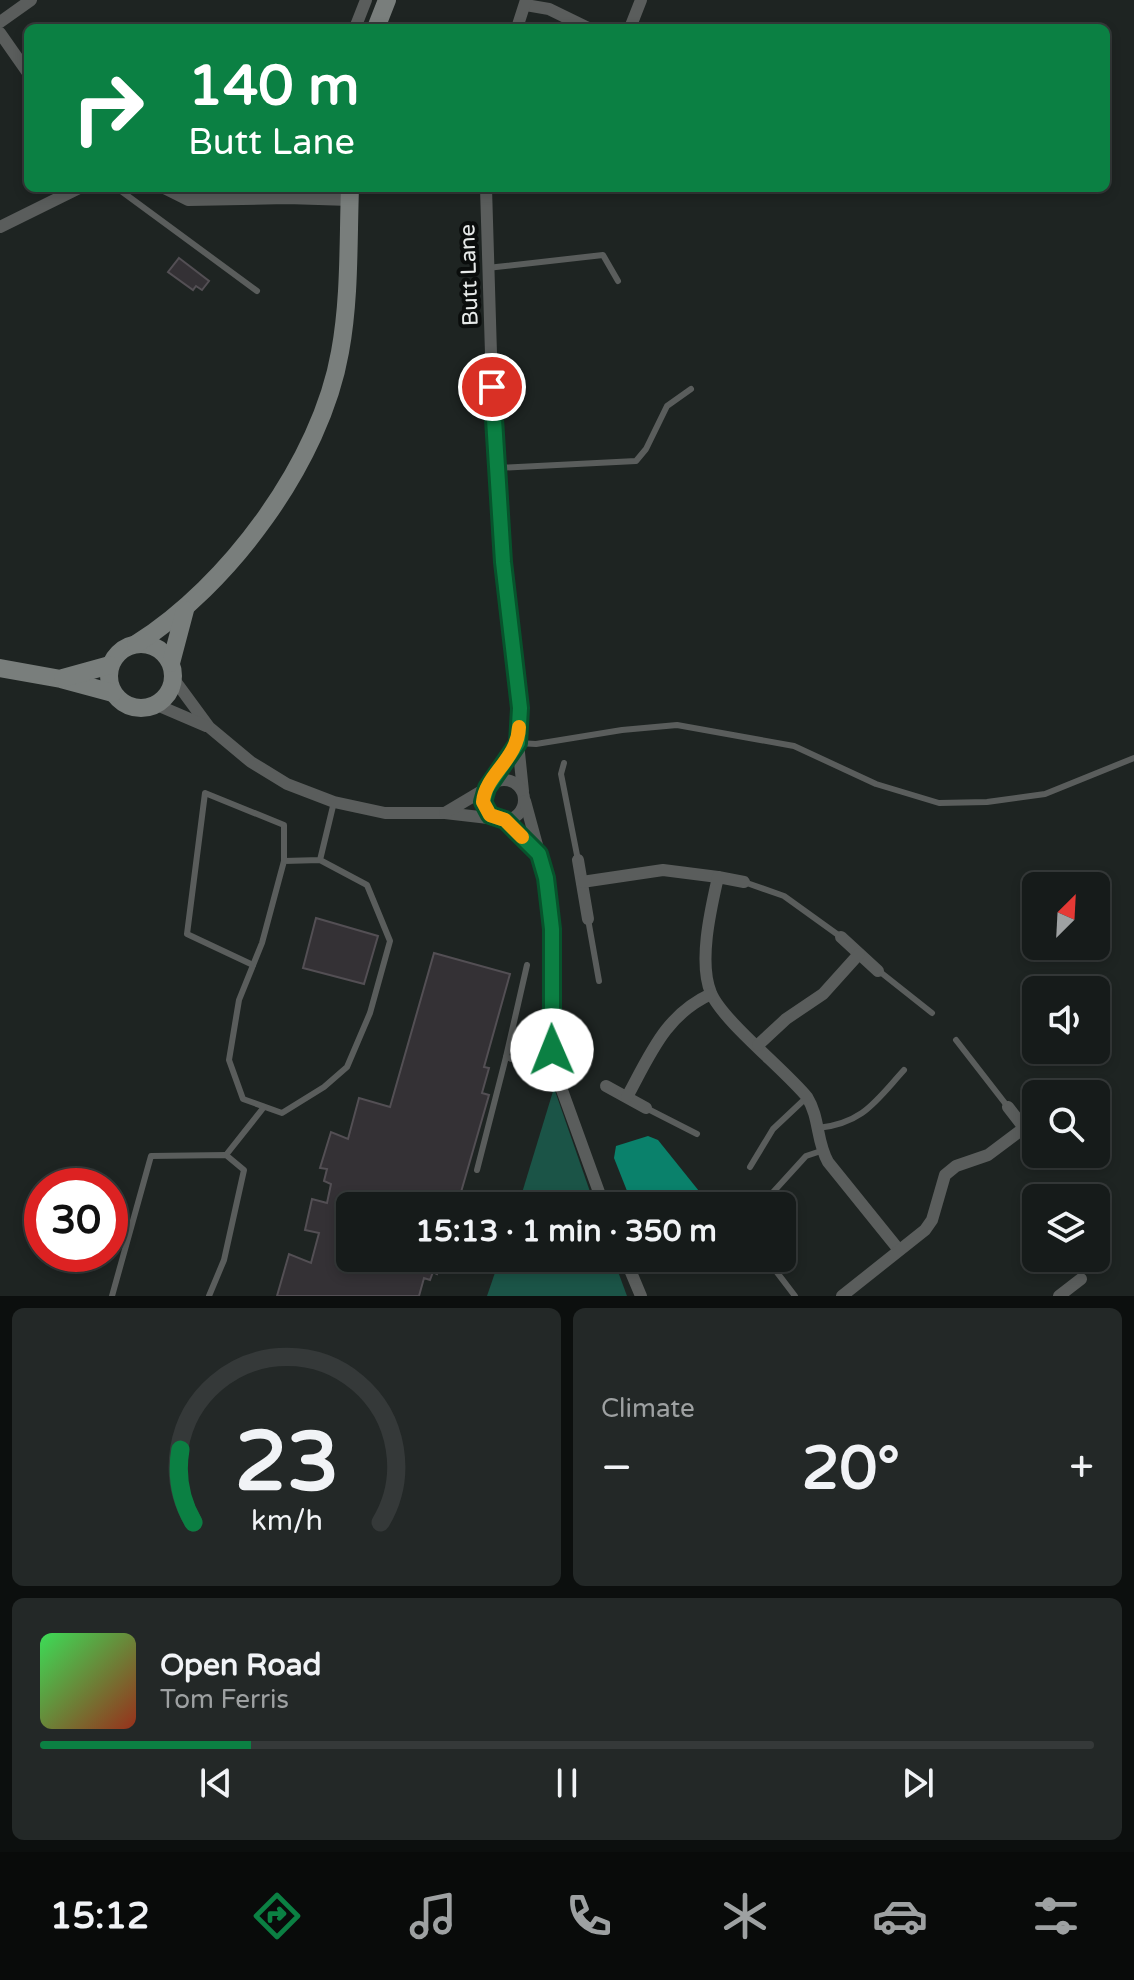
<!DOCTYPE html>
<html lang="en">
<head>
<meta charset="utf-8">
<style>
	:root { --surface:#161b1a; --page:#232827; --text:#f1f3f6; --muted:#9ea1a2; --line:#353939; --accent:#0b8043 }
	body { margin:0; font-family:"Varela Round",sans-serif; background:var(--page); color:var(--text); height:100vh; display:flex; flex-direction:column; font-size:30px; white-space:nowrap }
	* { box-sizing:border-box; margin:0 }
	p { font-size:26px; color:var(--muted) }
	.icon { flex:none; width:44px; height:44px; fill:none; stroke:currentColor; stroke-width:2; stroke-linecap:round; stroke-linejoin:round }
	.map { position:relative; height:1296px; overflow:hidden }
	.drawer { display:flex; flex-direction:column; gap:12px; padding:12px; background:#0c0f0e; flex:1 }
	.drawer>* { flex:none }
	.guide { position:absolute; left:24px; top:24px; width:1086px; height:168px; border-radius:12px; box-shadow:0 4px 12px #0003,0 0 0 2px var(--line); background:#0b8043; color:#fff; overflow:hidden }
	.needle { width:52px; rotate:24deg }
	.buttons { position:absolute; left:1022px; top:872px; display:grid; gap:16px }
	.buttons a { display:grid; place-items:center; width:88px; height:88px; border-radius:12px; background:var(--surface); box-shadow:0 4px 12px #0003,0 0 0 2px var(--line); font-size:40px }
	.speed { position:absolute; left:24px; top:1168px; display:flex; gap:16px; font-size:40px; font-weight:700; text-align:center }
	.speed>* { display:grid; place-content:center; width:104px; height:104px; border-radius:50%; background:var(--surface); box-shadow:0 4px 12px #0003,0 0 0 2px var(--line); line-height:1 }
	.speed .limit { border:12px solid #d22; background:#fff; color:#111 }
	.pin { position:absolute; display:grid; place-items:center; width:68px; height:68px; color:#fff; margin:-34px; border:4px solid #fff; border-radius:50%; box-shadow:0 2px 8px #0007 }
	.me { position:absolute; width:88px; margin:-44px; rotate:359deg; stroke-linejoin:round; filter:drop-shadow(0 0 6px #0008) }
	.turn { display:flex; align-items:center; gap:28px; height:168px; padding:0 32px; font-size:36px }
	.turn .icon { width:104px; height:104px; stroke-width:2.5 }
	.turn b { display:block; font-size:56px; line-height:68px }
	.big { font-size:60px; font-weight:700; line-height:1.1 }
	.drawer .tile { flex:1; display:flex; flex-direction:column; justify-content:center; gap:12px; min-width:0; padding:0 28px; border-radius:12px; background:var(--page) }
	.drawer .dial { align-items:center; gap:0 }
	.dial svg { height:208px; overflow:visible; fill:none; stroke:var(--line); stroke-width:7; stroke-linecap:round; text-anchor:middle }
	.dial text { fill:var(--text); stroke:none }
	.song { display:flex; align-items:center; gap:24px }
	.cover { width:96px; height:96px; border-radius:12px; background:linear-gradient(135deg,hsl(130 70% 55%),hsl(10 70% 35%)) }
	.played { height:8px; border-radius:4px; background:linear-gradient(90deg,var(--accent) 20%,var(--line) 20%) }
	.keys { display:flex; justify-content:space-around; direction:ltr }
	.heat { display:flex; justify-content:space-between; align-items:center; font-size:44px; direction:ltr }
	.drawer .tiles { flex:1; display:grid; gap:12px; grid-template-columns:1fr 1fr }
	.tile:last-child { grid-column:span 2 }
	.trip { position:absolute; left:336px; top:1192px; width:460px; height:80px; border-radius:12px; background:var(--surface); box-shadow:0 4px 12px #0003,0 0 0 2px var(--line); font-weight:700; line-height:80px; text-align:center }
	.dock { display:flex; height:128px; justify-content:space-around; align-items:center; background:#090b0a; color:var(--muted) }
	.dock .icon { width:56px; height:56px }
	.dock .on { color:var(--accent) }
	.dock b { font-size:36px; color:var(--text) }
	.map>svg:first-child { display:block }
	.green { fill:#1b5447 }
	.water { fill:#0a816b }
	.building { fill:#343135; stroke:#534f54; stroke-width:2 }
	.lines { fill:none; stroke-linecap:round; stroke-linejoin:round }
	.lane { stroke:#5a5d5c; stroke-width:6 }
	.street { stroke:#5a5d5c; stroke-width:12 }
	.secondary { stroke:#797e7c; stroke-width:18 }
	.route-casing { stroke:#07532c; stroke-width:20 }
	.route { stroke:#0b8043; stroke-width:14 }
	.slow { stroke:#f59e0b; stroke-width:14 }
	.labels { text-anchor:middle; stroke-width:8; stroke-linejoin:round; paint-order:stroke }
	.street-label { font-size:22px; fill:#e6e9e8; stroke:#0a0d0c }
</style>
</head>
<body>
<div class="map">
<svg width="1134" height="1296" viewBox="0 0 1134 1296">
	<rect width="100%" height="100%" fill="#1e2422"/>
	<g class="green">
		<polygon points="554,1088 595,1206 518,1206"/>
		<polygon points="500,1258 613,1258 627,1296 487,1296"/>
	</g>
	<polygon class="water" points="648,1136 658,1140 711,1206 633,1206 614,1158 616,1146"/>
	<g class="building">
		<polygon points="179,258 209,281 202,290 196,286 193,290 168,272"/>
		<polygon points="316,918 378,936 364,984 303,968"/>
		<polygon points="434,953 510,974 484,1067 489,1068 482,1093 489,1095 457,1206 350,1206 350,1258 442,1258 437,1274 433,1272 430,1280 424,1278 419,1296 277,1296 289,1254 311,1263 319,1233 305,1230 312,1199 327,1203 331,1184 324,1181 327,1169 320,1168 331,1132 348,1139 359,1098 390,1107"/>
	</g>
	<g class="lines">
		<g class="lane">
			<polyline points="117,188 257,291"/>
			<polyline points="487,268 603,255 618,281"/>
			<polyline points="497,468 636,461 646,449 667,406 691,389"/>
			<polyline points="518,743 536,744 622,730 677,725 794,746 876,784 939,803 987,802 1045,794 1134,758"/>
			<polyline points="564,763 561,774 578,860"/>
			<polyline points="320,860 284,861 262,943 239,1000 229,1060 243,1099 282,1113 324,1087 347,1067 370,1013 390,941 367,885 320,860 334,802"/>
			<polyline points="744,882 784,896 841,937"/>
			<polyline points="588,919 599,981"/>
			<polyline points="253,965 187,934 205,793 284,825 284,861"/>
			<polyline points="527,965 506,1057 526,1064 554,1060"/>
			<polyline points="879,971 932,1013"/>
			<polyline points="956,1040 1008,1107"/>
			<polyline points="646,1108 697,1134"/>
			<path d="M818,1128C863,1123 875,1102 904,1070"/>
			<polyline points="226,1155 264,1107"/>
			<polyline points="750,1167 773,1129 807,1097"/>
			<polyline points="477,1170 506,1057"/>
			<polyline points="765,1201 806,1156 821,1151"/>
			<polyline points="766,1258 795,1296"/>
			<polyline points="112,1296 151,1156 226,1155 244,1170 224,1260 209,1296"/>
		</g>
		<g class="street">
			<polyline points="526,5 549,9 588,28"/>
			<polyline points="0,22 31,0"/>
			<polyline points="355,28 366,0"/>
			<polyline points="517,28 526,0"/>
			<polyline points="630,28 641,0"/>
			<polyline points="0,33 28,73"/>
			<polyline points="164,188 188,200 287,198 350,200"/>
			<polyline points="486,188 492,387 503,562 520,708 518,743 523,791"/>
			<polyline points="0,227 79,188"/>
			<polyline points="173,678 209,727 251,762 287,784 334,802 385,813 445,813 497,819"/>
			<polyline points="157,705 206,726"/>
			<circle cx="504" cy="800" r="20"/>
			<polyline points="492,783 518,743"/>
			<polyline points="525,801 546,878 552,919 552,1050 558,1079 604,1206"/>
			<polyline points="445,813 487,788"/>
			<polyline points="505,820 536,851"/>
			<polyline points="578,860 588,919"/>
			<polyline points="582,882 663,870 718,877"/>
			<path d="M744,882L718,877C711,908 698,962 711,993C722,1020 785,1070 807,1097C820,1118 816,1141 828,1162L899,1250"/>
			<polyline points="841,937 878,971"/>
			<polyline points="758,1045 786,1019 823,994 859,954"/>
			<polyline points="606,1086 646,1108"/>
			<path d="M627,1097C650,1055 665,1015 711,994"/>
			<polyline points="1008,1107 1036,1143"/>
			<polyline points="625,1258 641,1296"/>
			<polyline points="842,1296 925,1230 932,1220 945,1175 956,1166 988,1155 1024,1128"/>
			<polyline points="1059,1296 1081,1279"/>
		</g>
		<g class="secondary">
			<polyline points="376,28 387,0"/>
			<circle cx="141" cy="676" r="32"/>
			<path d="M136,644C229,586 321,461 340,352C350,298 348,242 350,188"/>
			<polyline points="171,663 185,610"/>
			<polyline points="0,668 61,679 113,693"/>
			<polyline points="63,678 110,665"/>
		</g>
	</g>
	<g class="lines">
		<defs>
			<polyline id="route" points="492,387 503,562 520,708 518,743 487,788 483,802 490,815 505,820 539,854 546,878 552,929 552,1050"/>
		</defs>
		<use href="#route" class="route-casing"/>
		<use href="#route" class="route"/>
		<path class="slow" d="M519,727C518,759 485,775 483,802L490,815L505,820L522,837"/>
	</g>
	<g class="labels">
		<g class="street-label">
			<text transform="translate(468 275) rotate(-92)" y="8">Butt Lane</text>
		</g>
	</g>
</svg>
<div class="buttons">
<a><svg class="needle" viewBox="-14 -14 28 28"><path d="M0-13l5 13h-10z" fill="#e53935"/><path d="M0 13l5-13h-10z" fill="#9ea1a2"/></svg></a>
<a><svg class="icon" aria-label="sound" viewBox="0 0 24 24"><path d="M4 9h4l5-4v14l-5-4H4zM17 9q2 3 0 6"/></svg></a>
<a><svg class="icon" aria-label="search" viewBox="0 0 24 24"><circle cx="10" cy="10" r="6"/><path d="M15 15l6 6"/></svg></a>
<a><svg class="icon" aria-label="layers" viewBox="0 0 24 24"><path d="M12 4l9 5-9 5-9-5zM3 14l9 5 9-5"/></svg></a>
</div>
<div class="speed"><div class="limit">30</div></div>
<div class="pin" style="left:492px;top:387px;background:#d93025"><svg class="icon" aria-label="arrive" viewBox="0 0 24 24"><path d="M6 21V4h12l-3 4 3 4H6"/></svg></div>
<svg class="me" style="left:552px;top:1050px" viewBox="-20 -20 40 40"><circle r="19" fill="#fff"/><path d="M0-13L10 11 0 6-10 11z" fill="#0b8043"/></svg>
<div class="trip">15:13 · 1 min · 350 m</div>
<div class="guide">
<div class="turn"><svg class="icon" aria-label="right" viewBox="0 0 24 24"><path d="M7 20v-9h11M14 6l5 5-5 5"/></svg><div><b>140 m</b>Butt Lane</div></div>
</div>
</div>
<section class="drawer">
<div class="tiles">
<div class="tile dial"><svg viewBox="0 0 100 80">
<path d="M14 69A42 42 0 1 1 86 69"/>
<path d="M14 69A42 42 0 0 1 9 41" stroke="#0b8043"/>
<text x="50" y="56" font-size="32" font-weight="700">23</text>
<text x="50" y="72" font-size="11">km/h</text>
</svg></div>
<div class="tile"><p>Climate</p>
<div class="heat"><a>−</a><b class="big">20°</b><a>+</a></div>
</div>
<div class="tile">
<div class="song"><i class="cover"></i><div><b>Open Road</b><p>Tom Ferris</p></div></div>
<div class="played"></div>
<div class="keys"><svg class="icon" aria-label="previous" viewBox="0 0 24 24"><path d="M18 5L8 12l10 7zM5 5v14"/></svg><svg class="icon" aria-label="pause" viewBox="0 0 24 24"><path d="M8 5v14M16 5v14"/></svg><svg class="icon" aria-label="next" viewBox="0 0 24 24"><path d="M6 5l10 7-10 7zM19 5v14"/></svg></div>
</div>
</div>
</section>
<nav class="dock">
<b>15:12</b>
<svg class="icon on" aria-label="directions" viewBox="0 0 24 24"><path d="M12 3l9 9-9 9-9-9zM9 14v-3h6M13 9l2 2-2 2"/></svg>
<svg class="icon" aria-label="music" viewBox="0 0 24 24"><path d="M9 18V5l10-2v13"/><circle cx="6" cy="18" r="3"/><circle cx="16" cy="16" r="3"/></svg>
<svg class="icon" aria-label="phone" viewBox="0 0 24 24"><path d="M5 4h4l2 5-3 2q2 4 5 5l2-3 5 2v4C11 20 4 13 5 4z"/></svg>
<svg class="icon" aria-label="climate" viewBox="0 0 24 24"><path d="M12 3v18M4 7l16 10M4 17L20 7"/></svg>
<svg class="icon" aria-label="car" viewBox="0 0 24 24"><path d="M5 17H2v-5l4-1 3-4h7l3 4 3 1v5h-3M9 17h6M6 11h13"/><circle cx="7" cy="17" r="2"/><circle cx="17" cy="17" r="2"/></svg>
<svg class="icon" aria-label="filters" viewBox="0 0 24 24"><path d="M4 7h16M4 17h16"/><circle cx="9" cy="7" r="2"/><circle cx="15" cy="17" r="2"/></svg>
</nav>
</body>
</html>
